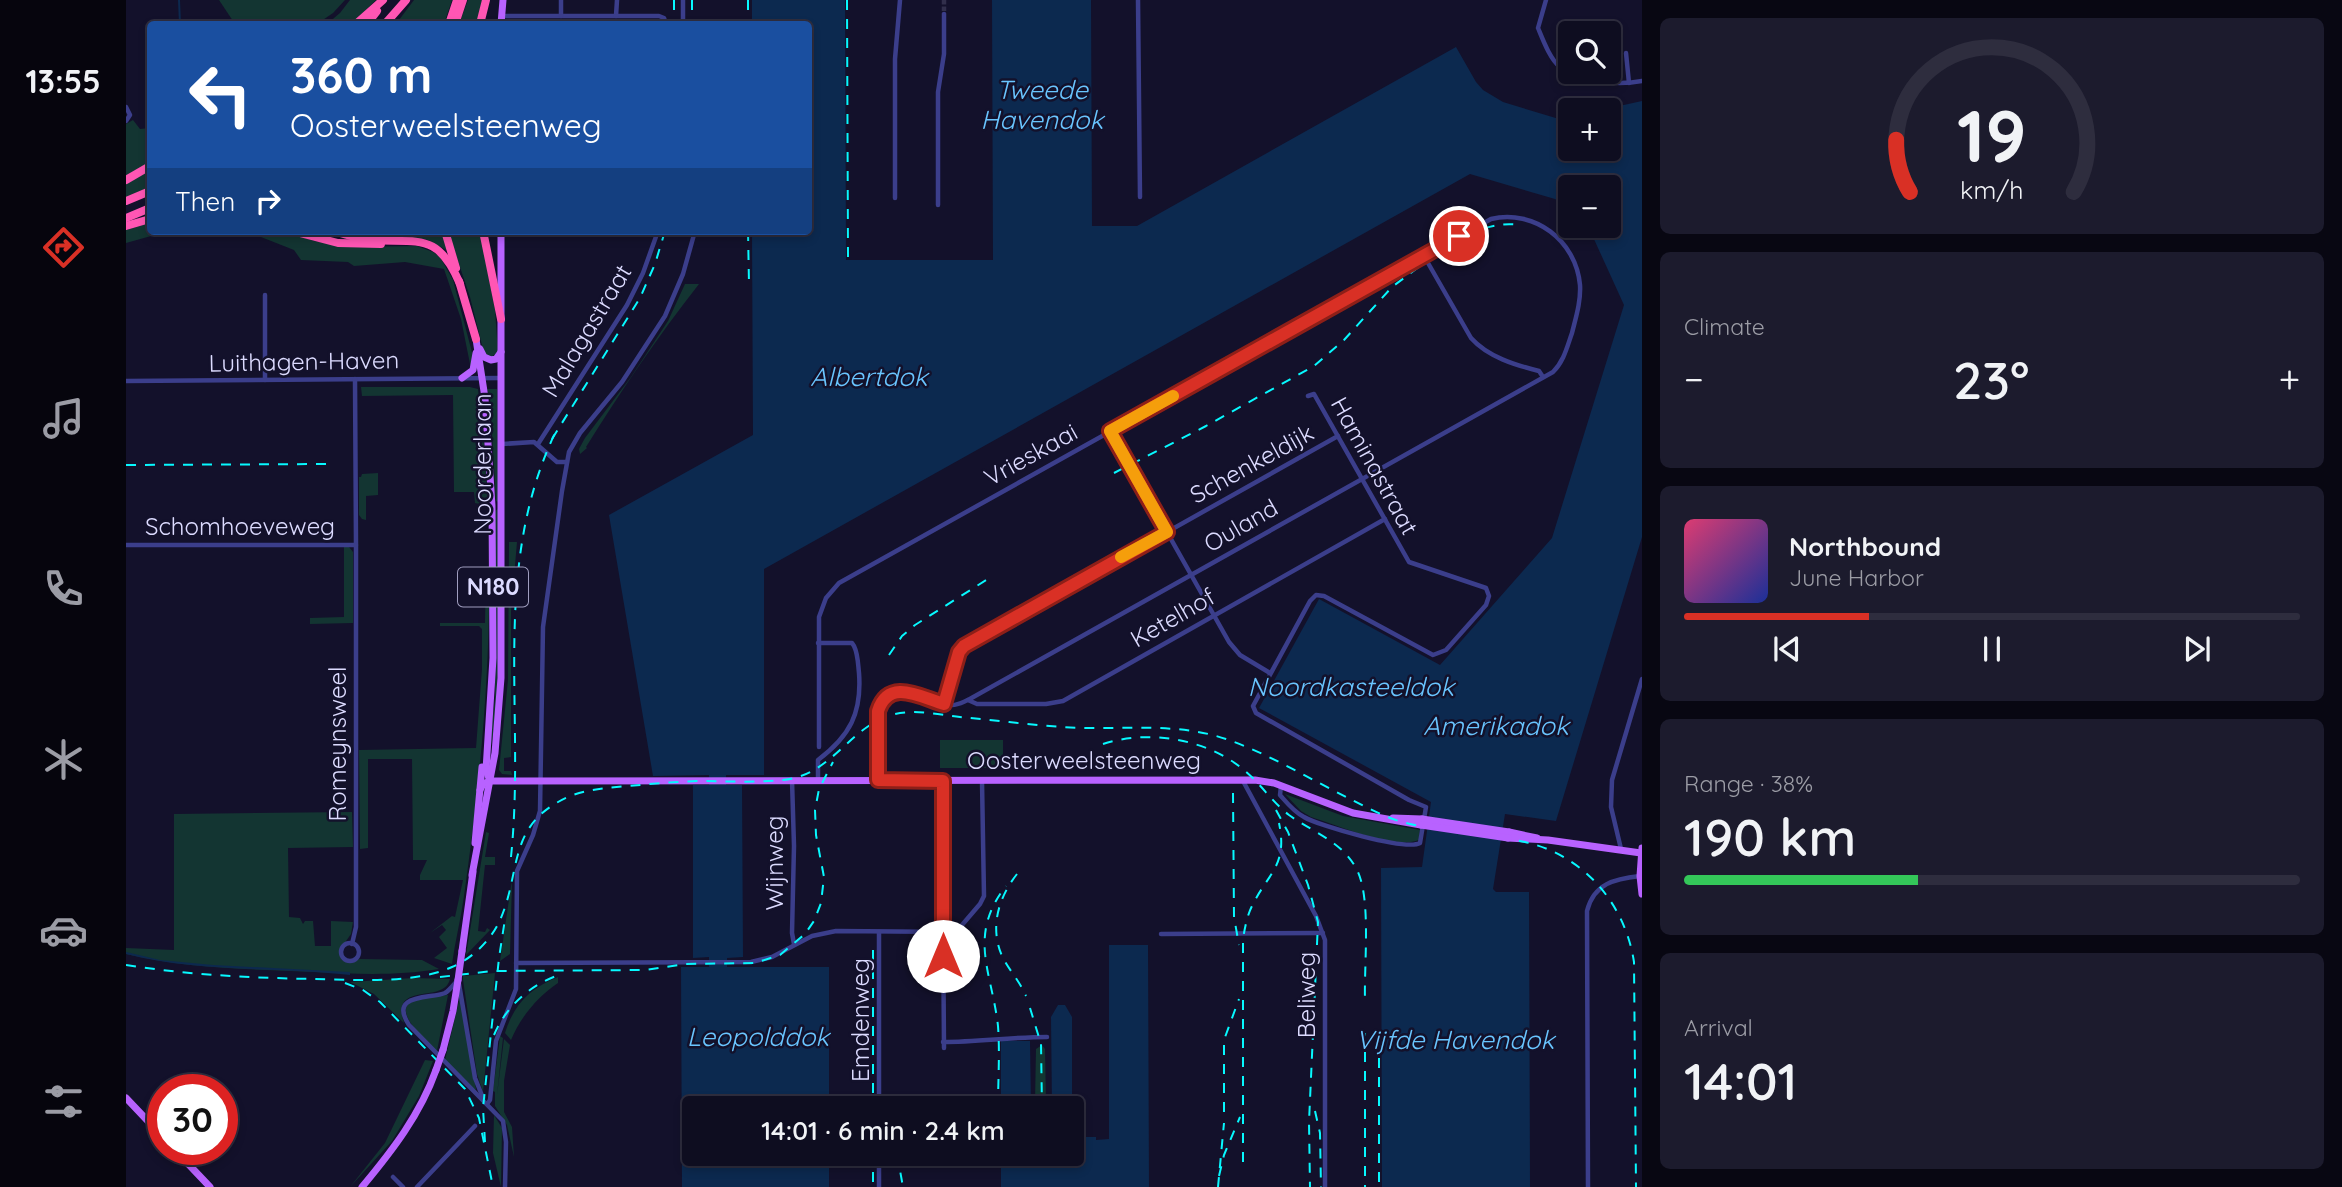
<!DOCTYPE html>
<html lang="en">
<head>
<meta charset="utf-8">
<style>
	:root { --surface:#0e0d20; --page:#1c1b2d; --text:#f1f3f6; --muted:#9b9ca5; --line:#2e2d3e; --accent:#d93025 }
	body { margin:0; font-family:Quicksand,sans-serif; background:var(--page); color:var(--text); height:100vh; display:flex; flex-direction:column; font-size:26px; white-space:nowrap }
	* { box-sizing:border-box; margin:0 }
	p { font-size:23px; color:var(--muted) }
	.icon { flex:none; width:38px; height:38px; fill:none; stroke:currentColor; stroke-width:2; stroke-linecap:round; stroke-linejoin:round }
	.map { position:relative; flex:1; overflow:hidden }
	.panel { display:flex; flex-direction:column; gap:18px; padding:18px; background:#080712; width:700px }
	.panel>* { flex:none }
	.top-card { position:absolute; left:21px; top:21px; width:665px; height:214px; border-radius:7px; box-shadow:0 4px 10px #0003,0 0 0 2px var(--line); background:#1a4fa0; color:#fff; overflow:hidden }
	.buttons { position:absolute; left:1432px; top:21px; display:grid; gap:14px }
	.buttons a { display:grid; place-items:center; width:63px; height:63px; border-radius:7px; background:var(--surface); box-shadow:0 4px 10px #0003,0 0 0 2px var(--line); font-size:35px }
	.speed { position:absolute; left:21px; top:1074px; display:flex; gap:14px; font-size:35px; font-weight:700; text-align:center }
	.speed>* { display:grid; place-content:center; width:91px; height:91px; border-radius:50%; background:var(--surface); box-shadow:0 4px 10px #0003,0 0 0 2px var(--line); line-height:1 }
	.speed .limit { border:10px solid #d22; background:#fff; color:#111 }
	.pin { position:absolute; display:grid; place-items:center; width:60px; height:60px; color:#fff; margin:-30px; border:4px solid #fff; border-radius:50%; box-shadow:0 2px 7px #0007 }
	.me { position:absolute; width:77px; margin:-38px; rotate:0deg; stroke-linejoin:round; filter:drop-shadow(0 0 5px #0008) }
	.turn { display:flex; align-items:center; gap:24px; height:147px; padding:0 28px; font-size:32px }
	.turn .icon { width:91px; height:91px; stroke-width:2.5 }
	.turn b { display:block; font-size:49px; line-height:60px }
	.then { display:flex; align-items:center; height:66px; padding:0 28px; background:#0003; gap:14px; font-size:26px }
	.big { font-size:52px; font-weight:600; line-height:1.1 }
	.panel .tile { flex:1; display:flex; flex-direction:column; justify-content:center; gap:10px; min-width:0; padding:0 24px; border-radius:10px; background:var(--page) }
	.panel .dial { align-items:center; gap:0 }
	.dial svg { height:182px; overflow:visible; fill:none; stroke:var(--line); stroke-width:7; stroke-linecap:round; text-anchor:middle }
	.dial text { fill:var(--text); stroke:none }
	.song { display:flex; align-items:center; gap:21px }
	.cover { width:84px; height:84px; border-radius:10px; background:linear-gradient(135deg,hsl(340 70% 55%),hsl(230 70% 35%)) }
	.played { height:7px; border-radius:4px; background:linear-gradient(90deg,var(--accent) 30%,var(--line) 30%) }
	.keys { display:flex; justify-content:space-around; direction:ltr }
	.heat { display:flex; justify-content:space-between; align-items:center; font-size:38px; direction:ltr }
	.charge { height:10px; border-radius:5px; background:linear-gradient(90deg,#34c759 38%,var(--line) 0) }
	.trip { position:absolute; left:556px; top:1096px; width:402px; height:70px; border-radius:7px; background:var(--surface); box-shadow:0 4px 10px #0003,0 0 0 2px var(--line); font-weight:600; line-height:70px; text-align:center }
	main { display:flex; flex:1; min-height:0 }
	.tab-bar { display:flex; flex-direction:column; width:126px; justify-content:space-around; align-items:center; background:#06050d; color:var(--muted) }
	.tab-bar .icon { width:49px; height:49px }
	.tab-bar .current { color:var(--accent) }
	.tab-bar b { font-size:32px; color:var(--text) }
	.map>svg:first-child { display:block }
	.green { fill:#133532 }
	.water { fill:#0c294f }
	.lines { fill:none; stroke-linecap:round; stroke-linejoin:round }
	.stream { stroke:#0c294f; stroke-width:2 }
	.minor-tunnel { stroke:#312f4b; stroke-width:4.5; stroke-dasharray:4.5 2; stroke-linecap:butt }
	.minor { stroke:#3b3e8b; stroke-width:4.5 }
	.major { stroke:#b862ff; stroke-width:7 }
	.highway { stroke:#ff56b4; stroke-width:8 }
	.rail { stroke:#07f9ff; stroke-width:2; stroke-dasharray:10 9; stroke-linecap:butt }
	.major-bridge { stroke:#b862ff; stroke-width:7 }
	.route-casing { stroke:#8d1f18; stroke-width:18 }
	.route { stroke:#d93025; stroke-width:12 }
	.slow { stroke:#f59e0b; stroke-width:12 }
	.labels { text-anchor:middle; stroke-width:5; stroke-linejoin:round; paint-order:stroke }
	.shield { fill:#13112b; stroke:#a09ebf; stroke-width:2 }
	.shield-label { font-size:23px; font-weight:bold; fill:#dcdbff }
	.street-label { font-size:24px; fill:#dcdbff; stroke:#13112b }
	.water-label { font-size:26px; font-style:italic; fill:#69c5ff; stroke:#13112b }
</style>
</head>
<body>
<main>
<nav class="tab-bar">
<b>13:55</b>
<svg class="icon current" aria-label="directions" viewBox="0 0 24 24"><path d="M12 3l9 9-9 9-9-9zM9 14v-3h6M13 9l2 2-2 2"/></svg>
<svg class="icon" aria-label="music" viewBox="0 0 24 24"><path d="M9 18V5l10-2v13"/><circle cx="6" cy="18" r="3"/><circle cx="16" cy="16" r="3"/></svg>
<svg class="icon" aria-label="phone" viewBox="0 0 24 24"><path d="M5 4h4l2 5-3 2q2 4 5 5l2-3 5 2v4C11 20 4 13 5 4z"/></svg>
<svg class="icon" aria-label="climate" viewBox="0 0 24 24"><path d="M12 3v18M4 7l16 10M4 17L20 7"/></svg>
<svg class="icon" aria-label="car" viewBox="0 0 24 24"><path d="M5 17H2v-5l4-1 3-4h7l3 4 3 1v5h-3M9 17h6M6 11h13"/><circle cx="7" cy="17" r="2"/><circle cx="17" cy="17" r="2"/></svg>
<svg class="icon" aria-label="filters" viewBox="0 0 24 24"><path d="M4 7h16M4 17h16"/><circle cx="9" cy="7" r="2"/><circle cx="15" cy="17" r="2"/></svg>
</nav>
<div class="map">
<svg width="1516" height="1187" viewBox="0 0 1516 1187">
	<rect width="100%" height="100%" fill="#13112b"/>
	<g class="green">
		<polygon points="93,0 219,0 207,13 191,24 109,24"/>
		<polygon points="224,0 250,0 225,24 201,24 214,13"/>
		<polygon points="288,0 326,0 318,24 270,24"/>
		<polygon points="342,0 356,0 351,24 333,24"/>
		<polygon points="7,120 14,129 24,128 24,162 0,176 0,124"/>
		<polygon points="24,170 24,187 0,197 0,184"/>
		<polygon points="24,223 24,231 43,231 0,243 0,230"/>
		<polygon points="120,231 158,231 188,241 220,247 291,246 307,252 314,257 327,280 348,360 345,369 335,319 318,269 279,262 228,266 222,262 175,260 168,250"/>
		<polygon points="219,231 316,231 322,251 300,239 251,237"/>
		<polygon points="322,231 354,231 369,310 372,352 364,358 358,353 344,297"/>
		<path d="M559,284H573C532,336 495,391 460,447L461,448L454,454L453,449L459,438L505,377L542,321Z"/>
		<polygon points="235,387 344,387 352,389 359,452 362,503 358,505 349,503 348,492 328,492 327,395 236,396"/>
		<polygon points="361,389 371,389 372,502 370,501 364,398"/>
		<polygon points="252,473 252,495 240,496 240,520 236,519 233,515 233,477 235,477 236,474"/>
		<polygon points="372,509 374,639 369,723 361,769 369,698 369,511"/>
		<polygon points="383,542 391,542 385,612 385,757 378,758 378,771 385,771 386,775 376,774 373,770 382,680"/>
		<polygon points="218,547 223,547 227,552 227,623 184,624 184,618 218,617"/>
		<path d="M360,573L363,576C364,683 353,789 338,896C335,919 329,941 326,964L308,958L321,948L313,937L320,930L316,925L304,933L326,916L329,917L337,880H294V875L301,860H287L286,759H242V848L234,849L233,750L350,748L356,669V629L353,626H314V623H359Z"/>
		<rect x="814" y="740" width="63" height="28"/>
		<path d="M1159,794L1217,816L1294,830L1293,840C1268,850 1211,825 1185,817L1175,811Z"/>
		<path d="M226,812L227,847L162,848L163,917L174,918L177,924L179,921H187L189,946H205V921L227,922L225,934L213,951L215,959L219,962L234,959L296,960L313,969C270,976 231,974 188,972C125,969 62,969 0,954V948L48,950V814Z"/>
		<polygon points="360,832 363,833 359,857 369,857 369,865 359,865 352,931 359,932 361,928 364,930 340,955"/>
		<polygon points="386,882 384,954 374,961 385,886"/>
		<polygon points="369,973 357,1092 351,1074 337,980 337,976"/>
		<path d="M432,977V983C412,996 394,1018 385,1040L379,1033C388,1004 404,988 432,977Z"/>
		<path d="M287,978L324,979C318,1005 264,980 278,1023L248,994L224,982Z"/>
		<path d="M322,995L311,1051C301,1041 258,1006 294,998C303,996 313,996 322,995Z"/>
		<polygon points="334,997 350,1089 349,1090 319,1060"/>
		<polygon points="374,1036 377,1038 371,1095 378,1039 384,1045 378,1081 378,1112 386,1127 388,1157 381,1125 369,1106 369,1092 367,1091"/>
		<polygon points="916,1045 919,1049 920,1102 909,1102 910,1049"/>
		<polygon points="299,1060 307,1061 293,1096 266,1141 224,1187 259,1143"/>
		<polygon points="368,1115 376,1128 375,1187 367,1153"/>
	</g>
	<g class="water">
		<polygon points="626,0 719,0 720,260 867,260 866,0 965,0 966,226 1011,226 1330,47 1350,82 1357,90 1377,102 1433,119 1444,117 1444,149 1482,149 1482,110 1475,110 1516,101 1516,537 1430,821 1379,814 1367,889 1370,892 1403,892 1404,1187 1256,1187 1255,868 1296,867 1305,802 1133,708 1193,599 1314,665 1426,538 1498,305 1462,226 1482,226 1482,187 1444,187 1444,208 1429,199 1344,174 638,569 638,775 600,775 600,785 616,785 617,957 601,958 601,967 703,967 703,1108 569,1108 569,1153 703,1153 703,1187 556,1187 555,967 583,967 583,957 567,958 567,785 583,785 583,775 527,776 483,515 627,435 626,231 682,231 682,24 626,24"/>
		<polygon points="983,945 1022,945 1023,1187 875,1187 875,1153 947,1153 947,1140 955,1140 955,1137 970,1137 970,1140 983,1139"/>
		<path d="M0,952L34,960L87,965L224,972V975L214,974C142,967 70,972 0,954Z"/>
		<polygon points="932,1005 939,1005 946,1017 946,1108 926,1108 925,1017"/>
		<polygon points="875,1041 904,1041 905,1108 875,1108"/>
	</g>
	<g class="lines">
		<polyline class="stream" points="53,0 54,24"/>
		<polyline class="minor-tunnel" points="818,0 818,14"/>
		<g class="minor">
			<polyline points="557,0 557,24"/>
			<polyline points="1012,0 1014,197"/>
			<path d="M1420,0L1412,28C1417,40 1424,59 1434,67C1452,83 1494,85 1516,81"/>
			<polyline points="376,16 533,16 538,18 540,24"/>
			<polyline points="435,16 435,0"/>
			<polyline points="490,16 491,0"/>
			<polyline points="1500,53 1503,83"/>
			<polyline points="0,107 4,115 0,121"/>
			<polyline points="769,198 769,59 774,0"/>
			<polyline points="812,205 812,92 818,54 818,14"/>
			<path d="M1298,256L1345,338C1362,357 1389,365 1413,371L1417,377"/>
			<polyline points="139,380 139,295"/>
			<polyline points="0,381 375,378"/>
			<polyline points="984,431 1103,642 1114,655 1144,673"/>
			<polyline points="376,444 408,442 431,462 441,462"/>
			<polyline points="412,444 501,305 517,273 532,231"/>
			<polyline points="0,545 230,545 229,379"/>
			<path d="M692,643H726L728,646C732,654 732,664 733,673C736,713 724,736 692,760V780"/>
			<polyline points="842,700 851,704 920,704 937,701 1259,519"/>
			<polyline points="818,704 833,651 838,646 1212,436"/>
			<path d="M693,747V617L700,598L713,583L1365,219C1408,209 1450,240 1454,285C1455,301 1450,317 1446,333C1441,347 1438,361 1427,372L842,700C837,702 832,705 826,705C805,706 763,673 753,708C748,724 752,762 752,780"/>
			<polyline points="666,780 668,846 666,933 668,944"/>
			<polyline points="816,781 818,1048"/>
			<polyline points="1117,781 1190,916 1199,940 1199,1187"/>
			<path d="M1155,786L1154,795C1161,803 1168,812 1178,817C1193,826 1280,851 1294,843L1300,807L1283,800L1130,713L1127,706L1184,601L1190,595L1198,596L1307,655L1320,650L1360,605L1363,596L1360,588L1283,562L1188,394L1182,396"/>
			<polyline points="1495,849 1485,807 1486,780 1516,679"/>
			<polyline points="753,932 753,1108"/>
			<polyline points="1035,934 1197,933"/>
			<circle cx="224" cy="952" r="9"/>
			<polyline points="226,944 230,927 230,545"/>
			<polyline points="390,963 625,962 646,957 686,936 710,931 830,932 854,904 858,896 856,781"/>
			<path d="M331,981C327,985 324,990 319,993C305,999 262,993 283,1025L377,1121L380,1142L379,1187"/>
			<polyline points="333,984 349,1078 357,1098"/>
			<path d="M817,1042C852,1042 886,1037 921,1037"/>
			<polyline points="361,1104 364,1100 370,1041 390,989 391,871 407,835 414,811 417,627 436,491 443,452 454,433 496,382 539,316 557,274 569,231"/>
			<polyline points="753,1153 753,1187"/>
			<polyline points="267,1177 277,1187"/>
			<polyline points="291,1187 349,1126"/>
			<path d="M1462,1187L1461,911C1468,883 1489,879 1514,876"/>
		</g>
		<g class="major">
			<polyline points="375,24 377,0"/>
			<polyline points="350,339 359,398 366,506 367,658 360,770 364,781"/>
			<polyline points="354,349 358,357 365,360 370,359 375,352"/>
			<polyline points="336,378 347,370 350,353"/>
			<polyline points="354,790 357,784 364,781 1129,780 1148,783 1227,813 1295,825"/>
			<polyline points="1267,818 1296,819"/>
			<polyline points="1383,832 1411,838"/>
			<polyline points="1382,838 1422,840 1515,853"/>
			<polyline points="349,843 356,767"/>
			<polyline points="1516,848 1514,876 1516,894"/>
			<polyline points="346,875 369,753 375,678 375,231"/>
			<polyline points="336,951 347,872"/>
			<polyline points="317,1050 327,1011 332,980"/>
			<polyline points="0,1098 37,1137"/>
			<polyline points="49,1150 84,1187"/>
			<path d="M236,1187C266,1151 294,1115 310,1070"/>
		</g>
		<g class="highway">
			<polyline points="230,24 257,0"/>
			<polyline points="241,24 251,11"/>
			<polyline points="259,24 280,0"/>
			<polyline points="323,24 331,0"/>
			<polyline points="329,24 337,0"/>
			<polyline points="354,24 360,0"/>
			<polyline points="0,180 24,166"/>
			<polyline points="0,201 24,191"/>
			<polyline points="0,218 24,208"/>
			<polyline points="0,226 24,219"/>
			<polyline points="166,231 212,243 255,244"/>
			<path d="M208,231C220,235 232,239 245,240C294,243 312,232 334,284"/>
			<polyline points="319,231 330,268"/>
			<polyline points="357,231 375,319"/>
			<polyline points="333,281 350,339"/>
		</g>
		<g class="rail">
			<polyline points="548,0 548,24"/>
			<polyline points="566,0 566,24"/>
			<polyline points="622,0 622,24"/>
			<polyline points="721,0 722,258"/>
			<polyline points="622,231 623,284"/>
			<path d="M1308,254C1335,239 1361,220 1394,225"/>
			<polyline points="426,439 514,298 529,264 539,231"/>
			<polyline points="0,465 201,464"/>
			<polyline points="988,473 1080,426 1188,366 1218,340 1266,287 1317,249"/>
			<polyline points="763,655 776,636 789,625 865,577"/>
			<path d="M977,744C1023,729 1081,739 1118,770C1135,784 1146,802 1163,815C1188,833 1218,842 1232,872C1245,901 1238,965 1239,999"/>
			<polyline points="1107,793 1108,917 1113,945"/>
			<polyline points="1150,810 1162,832 1182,885 1192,922 1183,1122 1184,1187"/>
			<path d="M385,857C400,711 364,568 430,431"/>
			<path d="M891,874C872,898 863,929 877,958C884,971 894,982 900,996"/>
			<polyline points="747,950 747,1108"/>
			<path d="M0,965C63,975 126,978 189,979C229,980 290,984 326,967C347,958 365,940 374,920C396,871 380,825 442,797C461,789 481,788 502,786C524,784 547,782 570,781C599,781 628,783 657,780C709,775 725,721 774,713C794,710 815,715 834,717C868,720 903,725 937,727C992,731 1047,721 1100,739C1143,754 1184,779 1224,799C1242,808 1260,818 1280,823C1319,833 1360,833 1399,842C1457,855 1499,903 1508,962L1510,1187"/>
			<polyline points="314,977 367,971 520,970 559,964 629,963 654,955 679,934 688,921 695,903 698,877 690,835 689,810 693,789 707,762"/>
			<polyline points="219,983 237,990 254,1002 339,1089 353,1118 367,1187"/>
			<polyline points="904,1008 915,1044 916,1108"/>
			<polyline points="1239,1033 1239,1187"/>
			<path d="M368,1035C380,1006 406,983 436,974"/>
			<polyline points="1253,1039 1253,1187"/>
			<path d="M872,1108C872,1081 874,1053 872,1026C866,972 841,936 880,886"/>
			<polyline points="1189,1111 1194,1133 1195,1187"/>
			<polyline points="1098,1112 1098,1040 1113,999"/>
			<polyline points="359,1142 357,1108 373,958 379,919"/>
			<polyline points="747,1153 747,1187"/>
			<polyline points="771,1154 777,1187"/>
			<path d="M1117,1162V939C1119,927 1121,916 1126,906C1142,873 1162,866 1153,823"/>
			<polyline points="1093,1176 1098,1155 1114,1117"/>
			<polyline points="1092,1187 1098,1123"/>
		</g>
		<g class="major-bridge">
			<polyline points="1296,819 1383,832"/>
			<polyline points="1295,825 1382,838"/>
			<polyline points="332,980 336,951"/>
			<polyline points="310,1070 317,1050"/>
		</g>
	</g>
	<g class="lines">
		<defs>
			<path id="route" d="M817,956V781L752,780V711C763,677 796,698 818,704L833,652L838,646L1041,532L984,431L1333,236"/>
		</defs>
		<use href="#route" class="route-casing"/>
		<use href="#route" class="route"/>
		<polyline class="slow" points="995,557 1041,532 984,431 1047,396"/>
	</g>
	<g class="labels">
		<rect class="shield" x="332" y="567.5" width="70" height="39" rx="5"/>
		<g class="shield-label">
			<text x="367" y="595">N180</text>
		</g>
		<g class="street-label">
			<text transform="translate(461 331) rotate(-59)" y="8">Malagastraat</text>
			<text transform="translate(178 362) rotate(-1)" y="8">Luithagen-Haven</text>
			<text transform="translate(905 455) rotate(-29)" y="8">Vrieskaai</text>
			<text transform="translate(357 464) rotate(-90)" y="8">Noorderlaan</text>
			<text transform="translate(1126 464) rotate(-29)" y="8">Schenkeldijk</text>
			<text transform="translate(1248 466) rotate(61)" y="8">Haminastraat</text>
			<text transform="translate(1115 526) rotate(-30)" y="8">Ouland</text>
			<text x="114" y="535">Schomhoeveweg</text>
			<text transform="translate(1047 618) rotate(-30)" y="8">Ketelhof</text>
			<text transform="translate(212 744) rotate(-90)" y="8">Romeynsweel</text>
			<text x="958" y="769">Oosterweelsteenweg</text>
			<text transform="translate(649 863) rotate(-90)" y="8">Wijnweg</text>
			<text transform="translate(1181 995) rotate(-90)" y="8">Beliweg</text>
			<text transform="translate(735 1020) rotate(-90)" y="8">Emdenweg</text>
		</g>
		<g class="water-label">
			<text x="916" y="99">Tweede<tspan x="916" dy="30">Havendok</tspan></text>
			<text x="743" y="386">Albertdok</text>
			<text x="1225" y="696">Noordkasteeldok</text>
			<text x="1370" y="735">Amerikadok</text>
			<text x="632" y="1046">Leopolddok</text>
			<text x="1329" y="1049">Vijfde Havendok</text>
		</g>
	</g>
</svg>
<div class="buttons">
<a><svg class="icon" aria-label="search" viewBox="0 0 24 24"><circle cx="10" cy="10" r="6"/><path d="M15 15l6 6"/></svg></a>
<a>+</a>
<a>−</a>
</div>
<div class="speed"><div class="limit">30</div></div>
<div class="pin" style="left:1333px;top:236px;background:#d93025"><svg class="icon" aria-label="arrive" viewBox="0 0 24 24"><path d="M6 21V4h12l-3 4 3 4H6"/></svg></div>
<svg class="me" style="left:817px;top:956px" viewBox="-20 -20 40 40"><circle r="19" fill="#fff"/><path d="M0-13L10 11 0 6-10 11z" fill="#d93025"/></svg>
<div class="trip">14:01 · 6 min · 2.4 km</div>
<div class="top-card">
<div class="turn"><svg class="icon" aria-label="left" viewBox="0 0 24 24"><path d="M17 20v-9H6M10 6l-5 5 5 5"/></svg><div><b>360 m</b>Oosterweelsteenweg</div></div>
<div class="then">Then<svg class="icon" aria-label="right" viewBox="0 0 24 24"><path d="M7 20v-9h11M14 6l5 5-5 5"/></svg></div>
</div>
</div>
<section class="panel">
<div class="tile dial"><svg viewBox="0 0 100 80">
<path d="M14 69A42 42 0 1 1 86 69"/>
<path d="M14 69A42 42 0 0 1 8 46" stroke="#d93025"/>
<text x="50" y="56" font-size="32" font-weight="700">19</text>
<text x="50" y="72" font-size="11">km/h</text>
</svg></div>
<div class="tile"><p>Climate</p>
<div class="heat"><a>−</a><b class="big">23°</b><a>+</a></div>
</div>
<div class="tile">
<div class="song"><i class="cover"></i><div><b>Northbound</b><p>June Harbor</p></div></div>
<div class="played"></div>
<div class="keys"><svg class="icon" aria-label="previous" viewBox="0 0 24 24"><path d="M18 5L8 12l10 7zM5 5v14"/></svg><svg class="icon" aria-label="pause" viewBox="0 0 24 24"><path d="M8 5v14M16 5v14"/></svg><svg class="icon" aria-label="next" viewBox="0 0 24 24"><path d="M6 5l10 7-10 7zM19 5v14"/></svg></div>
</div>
<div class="tile"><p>Range · 38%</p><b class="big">190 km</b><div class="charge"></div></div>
<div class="tile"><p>Arrival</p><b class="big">14:01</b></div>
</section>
</main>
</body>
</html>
